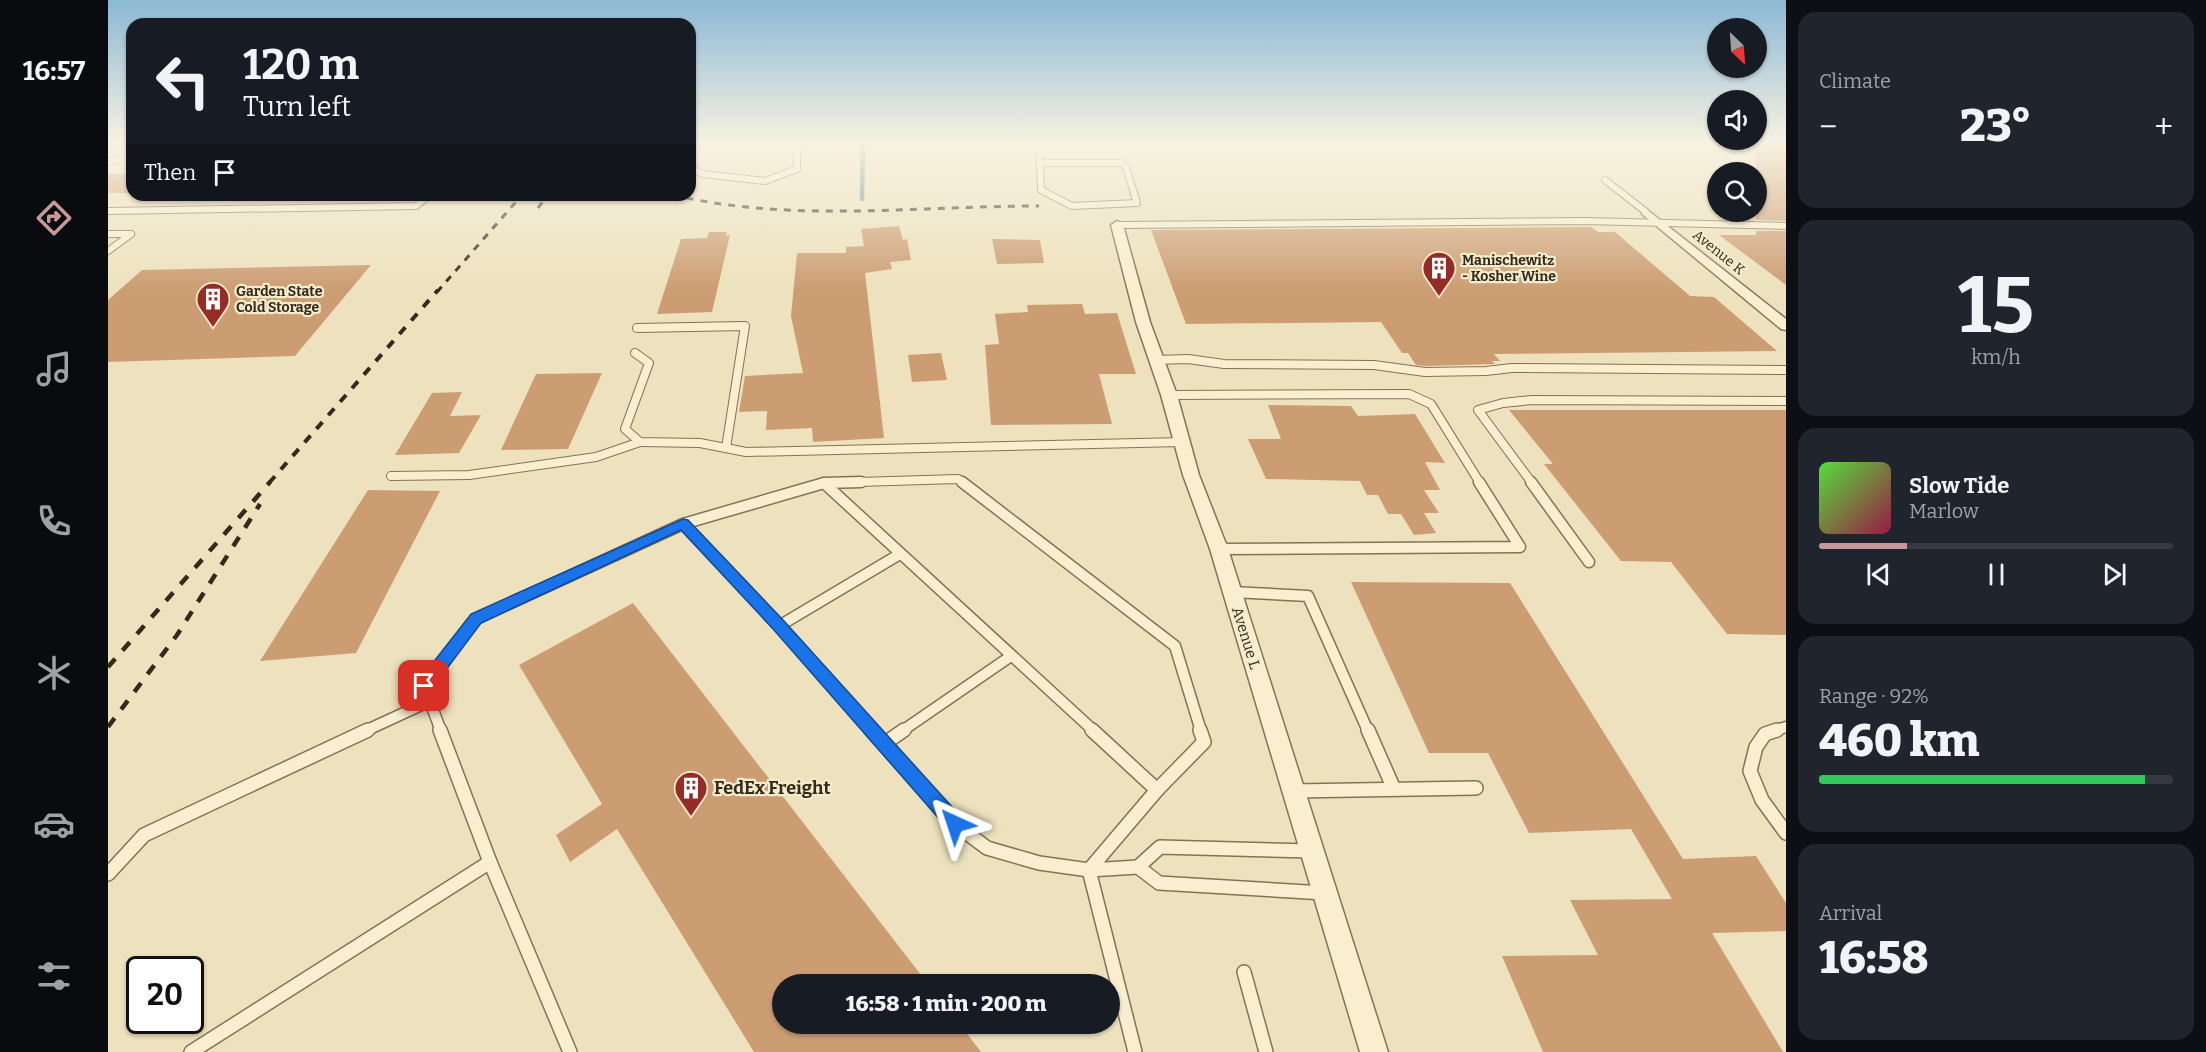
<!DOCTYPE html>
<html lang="en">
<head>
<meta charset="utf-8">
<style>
	:root { --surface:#171b24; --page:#20242c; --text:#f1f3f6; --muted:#9ea1a6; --line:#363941; --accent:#c79a99 }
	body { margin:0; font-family:Bitter,serif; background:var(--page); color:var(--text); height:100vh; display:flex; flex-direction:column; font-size:22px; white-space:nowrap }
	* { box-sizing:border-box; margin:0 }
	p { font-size:20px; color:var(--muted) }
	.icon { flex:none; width:33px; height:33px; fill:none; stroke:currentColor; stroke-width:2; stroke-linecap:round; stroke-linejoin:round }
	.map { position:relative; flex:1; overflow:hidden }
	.side { display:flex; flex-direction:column; gap:12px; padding:12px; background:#0d0f14; width:420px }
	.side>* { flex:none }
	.guide { position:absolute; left:18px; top:18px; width:570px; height:183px; border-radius:18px; box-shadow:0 2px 4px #0004; background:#171b24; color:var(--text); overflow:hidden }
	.needle { width:39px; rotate:155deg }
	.controls { position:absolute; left:1599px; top:18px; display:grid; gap:12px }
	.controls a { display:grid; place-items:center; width:60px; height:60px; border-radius:50%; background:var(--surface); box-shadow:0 2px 4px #0004; font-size:30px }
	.speed { position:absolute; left:18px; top:956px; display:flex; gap:12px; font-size:30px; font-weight:700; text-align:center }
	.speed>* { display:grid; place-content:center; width:78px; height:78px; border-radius:50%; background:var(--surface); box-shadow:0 2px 4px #0004; line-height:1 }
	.speed .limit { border:3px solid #111; border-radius:9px; background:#fff; color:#111 }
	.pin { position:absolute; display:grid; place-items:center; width:51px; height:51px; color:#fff; margin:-26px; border-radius:12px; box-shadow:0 3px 9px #0006 }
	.me { position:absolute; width:66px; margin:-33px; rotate:318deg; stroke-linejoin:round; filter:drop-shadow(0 0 4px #0008) }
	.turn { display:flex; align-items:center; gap:21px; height:126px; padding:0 18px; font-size:27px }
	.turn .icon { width:78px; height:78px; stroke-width:2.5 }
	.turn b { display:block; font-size:42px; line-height:51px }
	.then { display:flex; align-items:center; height:57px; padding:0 18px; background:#0003; gap:12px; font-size:22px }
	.big { font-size:45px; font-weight:800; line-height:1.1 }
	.side .tile { flex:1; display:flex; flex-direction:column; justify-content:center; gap:9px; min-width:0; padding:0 21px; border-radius:18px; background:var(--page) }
	.side .dial { align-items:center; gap:0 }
	.dial b { font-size:78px; line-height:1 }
	.song { display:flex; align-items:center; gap:18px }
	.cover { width:72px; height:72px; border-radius:9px; background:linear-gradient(135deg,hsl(110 70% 55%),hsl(340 70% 35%)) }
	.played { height:6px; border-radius:3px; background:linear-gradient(90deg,var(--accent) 25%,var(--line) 25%) }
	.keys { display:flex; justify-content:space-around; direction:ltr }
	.heat { display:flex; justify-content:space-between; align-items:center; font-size:33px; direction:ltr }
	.charge { height:9px; border-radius:4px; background:linear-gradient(90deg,#34c759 92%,var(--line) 0) }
	.trip { position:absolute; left:664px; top:974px; width:348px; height:60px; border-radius:30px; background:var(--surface); box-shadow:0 2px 4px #0004; font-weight:800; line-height:60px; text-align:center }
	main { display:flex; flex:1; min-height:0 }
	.dock { display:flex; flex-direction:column; width:108px; justify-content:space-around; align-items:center; background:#090b0e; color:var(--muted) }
	.dock .icon { width:42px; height:42px }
	.dock .current { color:var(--accent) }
	.dock b { font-size:27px; color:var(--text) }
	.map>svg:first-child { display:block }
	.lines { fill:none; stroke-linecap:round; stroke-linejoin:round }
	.stream { stroke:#698c85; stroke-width:4.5 }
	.building { fill:#cc9d73 }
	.service-far3-casing { stroke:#857256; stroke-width:8 }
	.service-far2-casing { stroke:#857256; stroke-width:10 }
	.service-far1-casing { stroke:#857256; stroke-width:13 }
	.service-casing { stroke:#857256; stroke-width:16 }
	.minor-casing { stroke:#857256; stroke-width:3 }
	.service-far3 { stroke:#f9efd0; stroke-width:6 }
	.service-far2 { stroke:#f9efd0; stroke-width:8 }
	.service-far1 { stroke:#f9efd0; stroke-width:10 }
	.service { stroke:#f9efd0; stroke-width:13 }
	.minor { fill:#f9efd0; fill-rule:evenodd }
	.rail-far2 { stroke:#34291b; stroke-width:3; stroke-dasharray:7 7; stroke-linecap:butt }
	.rail-far1 { stroke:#34291b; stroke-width:4; stroke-dasharray:9 9; stroke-linecap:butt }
	.rail { stroke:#34291b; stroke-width:4.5; stroke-dasharray:11 11; stroke-linecap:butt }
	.route { fill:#1a73e8; stroke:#114b97; stroke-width:1.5 }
	.labels { text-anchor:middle; stroke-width:4.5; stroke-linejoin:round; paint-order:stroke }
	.far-street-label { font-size:14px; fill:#34291b; stroke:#f5eccd }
	.far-poi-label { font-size:14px; font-weight:bold; fill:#34291b; stroke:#f5eccd; text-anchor:start }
	.street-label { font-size:15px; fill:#34291b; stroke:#f5eccd }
	.near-poi-label { font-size:18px; font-weight:bold; fill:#34291b; stroke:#f5eccd; text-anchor:start }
</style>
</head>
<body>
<main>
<nav class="dock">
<b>16:57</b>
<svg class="icon current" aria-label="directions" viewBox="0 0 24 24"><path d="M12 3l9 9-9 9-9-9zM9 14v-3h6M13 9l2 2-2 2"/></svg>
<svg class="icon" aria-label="music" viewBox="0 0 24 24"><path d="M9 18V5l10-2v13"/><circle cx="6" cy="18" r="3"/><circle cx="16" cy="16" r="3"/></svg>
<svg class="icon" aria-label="phone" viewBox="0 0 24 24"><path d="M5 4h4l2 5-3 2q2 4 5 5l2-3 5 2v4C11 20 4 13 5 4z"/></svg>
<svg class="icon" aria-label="climate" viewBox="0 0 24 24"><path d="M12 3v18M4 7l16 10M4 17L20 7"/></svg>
<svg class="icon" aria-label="car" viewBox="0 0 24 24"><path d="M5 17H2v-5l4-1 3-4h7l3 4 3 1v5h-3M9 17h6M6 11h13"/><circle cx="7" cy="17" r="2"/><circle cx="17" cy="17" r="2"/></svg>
<svg class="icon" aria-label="filters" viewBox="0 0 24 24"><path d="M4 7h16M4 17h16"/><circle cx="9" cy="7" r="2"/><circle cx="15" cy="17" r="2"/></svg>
</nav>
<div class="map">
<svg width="1678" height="1052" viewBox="0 0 1678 1052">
	<rect width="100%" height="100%" fill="#ede2bd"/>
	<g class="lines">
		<polyline class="stream" points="754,199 755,143"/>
	</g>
	<g class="building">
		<polygon points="1648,143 1678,143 1678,221 1648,220"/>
		<rect x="0" y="174" width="24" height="19"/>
		<polygon points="791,226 795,240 799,239 803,260 782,262 784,269 757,273 776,438 705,442 704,428 658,430 659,411 631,412 637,376 695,373 683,316 689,253 738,253 738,247 756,246 753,229"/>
		<polygon points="1483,227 1490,232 1507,232 1582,296 1606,297 1669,351 1386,354 1392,361 1384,361 1387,364 1317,366 1308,365 1300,353 1294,353 1273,322 1078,324 1043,230"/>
		<polygon points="1648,231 1678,231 1678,285 1611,235 1648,235"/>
		<polygon points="601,232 619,232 618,236 622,235 604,312 549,314 573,239 599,238"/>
		<polygon points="884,239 932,240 936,263 889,264"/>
		<polygon points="263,265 187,356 0,362 0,300 34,270"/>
		<polygon points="974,304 977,314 1009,313 1028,374 991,374 1004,424 883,425 877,345 891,344 887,314 920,312 919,305"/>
		<polygon points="833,353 839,380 804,382 800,355"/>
		<polygon points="494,373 460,449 393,450 428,374"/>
		<polygon points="354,392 342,416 373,415 351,453 287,455 324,393"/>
		<polygon points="1160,405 1243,406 1250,416 1307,414 1337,463 1317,462 1332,490 1316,490 1331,513 1316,513 1328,533 1306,535 1293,514 1280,514 1270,495 1259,495 1252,481 1158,479 1140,439 1173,439"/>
		<polygon points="1401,410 1678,410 1678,635 1619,634 1563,562 1513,561 1436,464 1445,464"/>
		<polygon points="260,490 332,491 248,653 152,661"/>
		<polygon points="1243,582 1402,583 1575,859 1648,856 1678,903 1678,931 1604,933 1675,1052 1435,1052 1394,956 1490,955 1462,900 1564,899 1523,829 1421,833 1380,753 1321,753"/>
		<polygon points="525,603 820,984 675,984 675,1023 851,1023 873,1052 646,1052 509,829 462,862 448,835 494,804 411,665"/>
	</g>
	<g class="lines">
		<defs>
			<g id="service-far3">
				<polyline points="931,143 933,190 964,206 1029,203 1018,167 1014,163 932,163"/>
				<polyline points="0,147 11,143"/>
				<polyline points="0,162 24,155"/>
				<polyline points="582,168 595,174 657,181 689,169 689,143"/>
				<polyline points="1497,180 1538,212"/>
				<polyline points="0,211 308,206 322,195"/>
				<polyline points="1009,225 1477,221 1678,226"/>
				<polyline points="0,234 23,234"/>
				<polyline points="0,251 23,234"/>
			</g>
			<g id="service-far2">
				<polyline points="529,328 637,326 618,448"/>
				<polyline points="527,353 541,363 517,429 532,442 592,443 638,452 1074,442"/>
				<polyline points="1047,360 1080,359 1116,364 1266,365 1317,372 1378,371 1404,368 1678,370"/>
				<polyline points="1061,395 1301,394 1323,404 1372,483"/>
				<polyline points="283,476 361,475 488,457 532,442"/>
				<polyline points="716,483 850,479 856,483"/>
				<polyline points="1424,483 1370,410 1395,403 1424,400 1678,401"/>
			</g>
			<g id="service-far1">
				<polyline points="753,482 716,483 986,731"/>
				<polyline points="854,482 1067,646 1093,731"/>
				<polyline points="1423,482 1481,562"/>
				<polyline points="575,524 716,483"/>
				<polyline points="1111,549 1412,547 1371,482"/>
				<polyline points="1124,592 1200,596 1260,731"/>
				<polyline points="671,626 792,554"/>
				<polyline points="257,731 322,701"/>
				<polyline points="333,731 316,686 368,619 575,524 671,626 765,731"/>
				<polyline points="794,731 903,656"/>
				<polyline points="1665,731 1678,727"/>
			</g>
			<g id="service">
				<polyline points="332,730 382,862 462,1052"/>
				<polyline points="763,730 847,824 879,848 931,863 981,870 1030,867 1051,883 1216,893"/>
				<polyline points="984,730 1049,790"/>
				<polyline points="1260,730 1286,789"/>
				<polyline points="1669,730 1657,734 1648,747 1642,771 1654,800 1678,833"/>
				<polyline points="776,744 796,730"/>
				<polyline points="1049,790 1096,742 1092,730"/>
				<polyline points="1186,791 1368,788"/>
				<polyline points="1030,867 1052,847 1203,851"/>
				<polyline points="981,870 1049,790"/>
				<polyline points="981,870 1027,1052"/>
				<polyline points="0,874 36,835 260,730"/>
				<polyline points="1136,972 1158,1052"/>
				<polyline points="83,1052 382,862"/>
			</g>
			<g id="minor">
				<polygon points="1538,209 1678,319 1678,330 1673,329 1534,214 1534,210"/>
				<polygon points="1009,221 1015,225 1042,322 1069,395 1091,475 1120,549 1280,1052 1252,1052 1102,549 1075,475 1053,395 1028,322 1003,225"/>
			</g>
		</defs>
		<use href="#service-far3" class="service-far3-casing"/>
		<use href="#service-far2" class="service-far2-casing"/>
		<use href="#service-far1" class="service-far1-casing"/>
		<use href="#service" class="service-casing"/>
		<use href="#minor" class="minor-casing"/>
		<use href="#service-far3" class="service-far3"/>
		<use href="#service-far2" class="service-far2"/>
		<use href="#service-far1" class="service-far1"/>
		<use href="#service" class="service"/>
		<use href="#minor" class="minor"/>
		<g class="rail-far2">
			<path d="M565,195C685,223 809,206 931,206"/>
			<polyline points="430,208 440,195"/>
			<polyline points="329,292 414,195"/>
		</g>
		<polyline class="rail-far1" points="161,483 330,290"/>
		<g class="rail">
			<polyline points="0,667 162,482"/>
			<polyline points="0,727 69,635 152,504"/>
		</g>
	</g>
	<linearGradient id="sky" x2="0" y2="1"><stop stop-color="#8bb8d5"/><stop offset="0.49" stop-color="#f7f2e1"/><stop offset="1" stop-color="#f7f2e1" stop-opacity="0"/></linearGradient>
	<rect width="1678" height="290" fill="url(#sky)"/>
	<polygon class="route" points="575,519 580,520 676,621 854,818 856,824 854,830 847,832 841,830 666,630 573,530 373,623 322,691 316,693 310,691 308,686 310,682 363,614"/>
	<defs>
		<symbol id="building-pin" viewBox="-11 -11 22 30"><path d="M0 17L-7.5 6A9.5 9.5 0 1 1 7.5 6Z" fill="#942d27" stroke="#f5eccd"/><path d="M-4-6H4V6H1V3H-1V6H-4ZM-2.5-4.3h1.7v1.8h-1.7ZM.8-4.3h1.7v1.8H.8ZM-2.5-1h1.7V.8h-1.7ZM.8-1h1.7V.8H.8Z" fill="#fff"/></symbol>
	</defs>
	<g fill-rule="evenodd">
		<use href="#building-pin" x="1312" y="249" width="38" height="52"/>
		<use href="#building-pin" x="86" y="280" width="38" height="52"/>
		<use href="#building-pin" x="564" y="769" width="38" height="52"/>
	</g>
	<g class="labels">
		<g class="far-street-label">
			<text transform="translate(1611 252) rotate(39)" y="5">Avenue K</text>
		</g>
		<g class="far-poi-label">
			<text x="1354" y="265">Manischewitz<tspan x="1354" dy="16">- Kosher Wine</tspan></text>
			<text x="128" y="296">Garden State<tspan x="128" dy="16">Cold Storage</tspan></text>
		</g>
		<g class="street-label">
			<text transform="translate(1138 638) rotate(73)" y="5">Avenue L</text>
		</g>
		<g class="near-poi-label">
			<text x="606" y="794">FedEx Freight</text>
		</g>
	</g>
</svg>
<div class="controls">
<a><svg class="needle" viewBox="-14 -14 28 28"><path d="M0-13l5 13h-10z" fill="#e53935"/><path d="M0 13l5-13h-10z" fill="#9ea1a6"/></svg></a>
<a><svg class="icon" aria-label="sound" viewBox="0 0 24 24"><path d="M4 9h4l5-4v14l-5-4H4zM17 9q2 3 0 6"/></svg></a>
<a><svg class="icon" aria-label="search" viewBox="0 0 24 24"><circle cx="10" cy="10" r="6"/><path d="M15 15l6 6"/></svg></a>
</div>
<div class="speed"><div class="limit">20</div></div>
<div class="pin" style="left:316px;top:686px;background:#d93025"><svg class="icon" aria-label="arrive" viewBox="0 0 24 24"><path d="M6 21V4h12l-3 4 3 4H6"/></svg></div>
<svg class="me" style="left:847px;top:824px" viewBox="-20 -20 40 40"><path d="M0-17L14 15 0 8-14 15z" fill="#1a73e8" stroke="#fff" stroke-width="4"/></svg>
<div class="trip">16:58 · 1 min · 200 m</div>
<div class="guide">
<div class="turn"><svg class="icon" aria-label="left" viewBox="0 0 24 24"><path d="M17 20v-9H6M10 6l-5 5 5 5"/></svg><div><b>120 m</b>Turn left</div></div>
<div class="then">Then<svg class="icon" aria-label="arrive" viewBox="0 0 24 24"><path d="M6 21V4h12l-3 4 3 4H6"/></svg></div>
</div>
</div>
<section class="side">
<div class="tile"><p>Climate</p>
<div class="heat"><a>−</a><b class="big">23°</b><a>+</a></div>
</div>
<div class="tile dial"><b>15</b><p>km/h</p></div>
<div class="tile">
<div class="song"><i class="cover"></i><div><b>Slow Tide</b><p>Marlow</p></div></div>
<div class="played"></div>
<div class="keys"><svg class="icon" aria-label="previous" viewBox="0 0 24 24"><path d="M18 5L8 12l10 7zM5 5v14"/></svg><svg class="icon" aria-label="pause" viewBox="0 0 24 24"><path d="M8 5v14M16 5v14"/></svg><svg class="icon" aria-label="next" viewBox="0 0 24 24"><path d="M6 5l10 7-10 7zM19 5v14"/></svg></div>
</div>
<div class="tile"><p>Range · 92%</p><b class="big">460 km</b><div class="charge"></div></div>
<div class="tile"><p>Arrival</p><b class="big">16:58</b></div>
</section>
</main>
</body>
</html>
